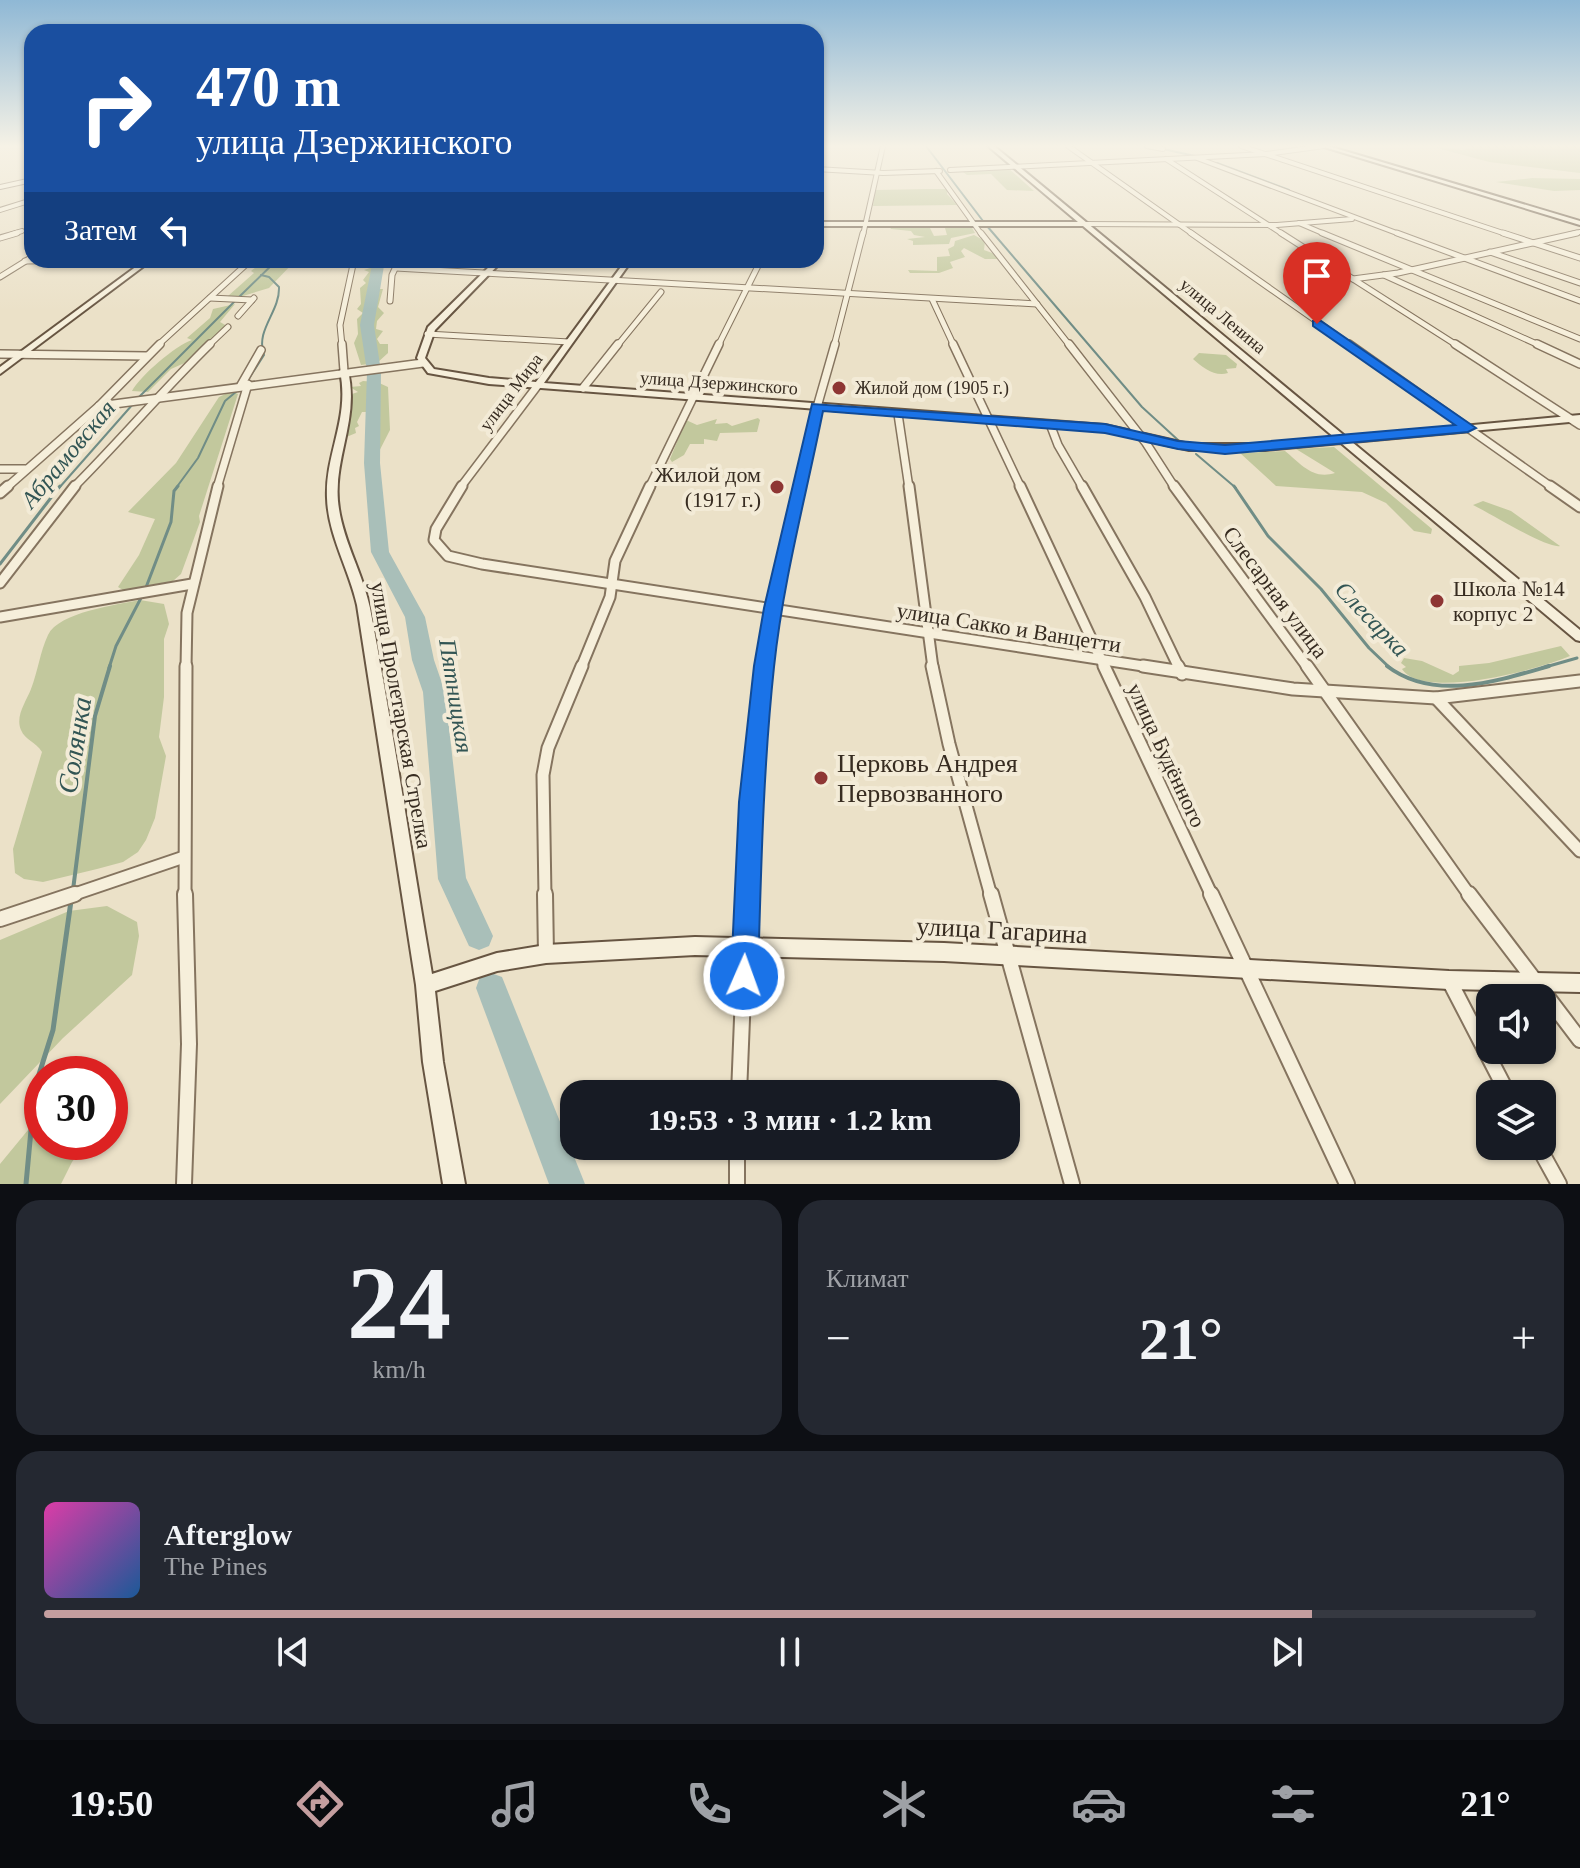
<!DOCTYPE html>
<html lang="ru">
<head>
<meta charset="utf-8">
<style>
	:root { --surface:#171b24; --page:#242831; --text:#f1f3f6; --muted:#9ea1a6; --line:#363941; --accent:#c49e9f }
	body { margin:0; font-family:Georgia,serif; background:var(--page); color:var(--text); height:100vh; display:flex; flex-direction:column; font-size:30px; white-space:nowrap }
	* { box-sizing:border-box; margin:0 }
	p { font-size:26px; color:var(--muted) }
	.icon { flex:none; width:44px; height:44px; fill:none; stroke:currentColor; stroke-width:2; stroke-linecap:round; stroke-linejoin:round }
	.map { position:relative; height:1184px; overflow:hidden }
	.sheet { display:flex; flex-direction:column; gap:16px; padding:16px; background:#0d0f14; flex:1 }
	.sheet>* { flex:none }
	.top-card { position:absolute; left:24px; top:24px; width:800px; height:244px; border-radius:24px; box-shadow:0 2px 6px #0004; background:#1a4fa0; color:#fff; overflow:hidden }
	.fabs { position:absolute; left:1476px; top:984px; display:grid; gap:16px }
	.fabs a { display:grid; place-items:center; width:80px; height:80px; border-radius:16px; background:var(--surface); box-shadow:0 2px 6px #0004; font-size:40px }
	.speed { position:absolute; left:24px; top:1056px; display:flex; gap:16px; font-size:40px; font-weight:700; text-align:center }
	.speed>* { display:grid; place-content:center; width:104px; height:104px; border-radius:50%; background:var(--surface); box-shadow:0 2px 6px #0004; line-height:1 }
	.speed .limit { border:12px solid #d22; background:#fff; color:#111 }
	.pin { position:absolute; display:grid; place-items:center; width:68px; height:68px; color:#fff; margin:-82px -34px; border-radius:50% 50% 50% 0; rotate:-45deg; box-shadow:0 0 8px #0007 }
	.pin .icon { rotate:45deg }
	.me { position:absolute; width:88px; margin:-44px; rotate:2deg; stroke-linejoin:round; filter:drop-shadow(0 0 6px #0008) }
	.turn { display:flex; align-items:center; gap:28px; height:168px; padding:0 40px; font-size:36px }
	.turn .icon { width:104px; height:104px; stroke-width:2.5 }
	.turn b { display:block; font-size:56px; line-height:68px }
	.then { display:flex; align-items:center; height:76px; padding:0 40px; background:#0003; gap:16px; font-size:30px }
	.big { font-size:60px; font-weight:700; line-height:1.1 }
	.sheet .tile { flex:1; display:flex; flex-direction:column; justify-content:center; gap:12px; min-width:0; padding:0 28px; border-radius:24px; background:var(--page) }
	.sheet .dial { align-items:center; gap:0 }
	.dial b { font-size:104px; line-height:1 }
	.song { display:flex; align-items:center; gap:24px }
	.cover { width:96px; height:96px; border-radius:12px; background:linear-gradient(135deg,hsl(320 70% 55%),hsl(210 70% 35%)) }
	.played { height:8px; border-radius:4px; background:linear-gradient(90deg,var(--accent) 85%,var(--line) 85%) }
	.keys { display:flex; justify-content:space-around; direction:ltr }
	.heat { display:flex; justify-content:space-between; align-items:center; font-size:44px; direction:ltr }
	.sheet .tiles { flex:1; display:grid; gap:16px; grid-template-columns:1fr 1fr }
	.tile:last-child { grid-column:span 2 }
	.trip { position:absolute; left:560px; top:1080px; width:460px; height:80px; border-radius:24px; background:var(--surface); box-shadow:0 2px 6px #0004; font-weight:700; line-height:80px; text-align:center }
	.menu { display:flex; height:128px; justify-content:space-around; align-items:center; background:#090b0e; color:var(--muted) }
	.menu .icon { width:56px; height:56px }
	.menu .active { color:var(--accent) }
	.menu b { font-size:36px; color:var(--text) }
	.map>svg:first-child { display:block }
	.green { fill:#c2c89d }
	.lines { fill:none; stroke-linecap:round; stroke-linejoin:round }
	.stream-far3 { stroke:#708d86; stroke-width:2 }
	.stream-far2 { stroke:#708d86; stroke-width:3 }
	.stream-far1 { stroke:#708d86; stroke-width:4 }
	.stream { stroke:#708d86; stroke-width:5 }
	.river { fill:#a9bfb9; fill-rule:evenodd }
	.street-far5-casing { stroke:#85745f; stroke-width:6 }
	.street-far4-casing { stroke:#85745f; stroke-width:7 }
	.street-far3-casing { stroke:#85745f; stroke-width:10 }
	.street-far2-casing { stroke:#85745f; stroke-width:13 }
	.street-far1-casing { stroke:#85745f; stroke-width:15 }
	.street-casing { stroke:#85745f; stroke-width:18 }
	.secondary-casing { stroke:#675542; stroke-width:4 }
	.street-far5 { stroke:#f6efdb; stroke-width:4 }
	.street-far4 { stroke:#f6efdb; stroke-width:5 }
	.street-far3 { stroke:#f6efdb; stroke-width:7 }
	.street-far2 { stroke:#f6efdb; stroke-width:9 }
	.street-far1 { stroke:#f6efdb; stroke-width:11 }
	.street { stroke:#f6efdb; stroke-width:14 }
	.secondary { fill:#f6efdb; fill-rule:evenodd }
	.route { fill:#1a73e8; stroke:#114b97; stroke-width:2 }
	.poi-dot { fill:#8e3634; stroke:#f3ebd7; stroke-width:3 }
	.labels { text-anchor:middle; stroke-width:8; stroke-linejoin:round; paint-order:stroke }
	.far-street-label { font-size:18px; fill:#372c21; stroke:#f3ebd7 }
	.far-poi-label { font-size:18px; fill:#372c21; stroke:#f3ebd7; text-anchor:start }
	.poi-label { font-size:22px; fill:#372c21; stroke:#f3ebd7; text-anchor:end }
	.street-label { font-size:22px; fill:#372c21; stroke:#f3ebd7 }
	.water-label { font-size:24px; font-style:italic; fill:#325554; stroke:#f3ebd7 }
	.near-poi-label { font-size:26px; fill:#372c21; stroke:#f3ebd7; text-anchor:start }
	.near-street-label { font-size:26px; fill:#372c21; stroke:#f3ebd7 }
	.near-water-label { font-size:28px; font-style:italic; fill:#325554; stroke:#f3ebd7 }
</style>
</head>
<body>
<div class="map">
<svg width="1580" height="1184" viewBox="0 0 1580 1184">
	<rect width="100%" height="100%" fill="#ebe1c8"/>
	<g class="green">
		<polygon points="1430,146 1462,150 1472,148 1466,146 1580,146 1580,173 1489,162"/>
		<polygon points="1008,168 1034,191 1007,190 991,174 967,175 963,172"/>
		<polygon points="1532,178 1580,179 1580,190 1554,191 1496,182"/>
		<polygon points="927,189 948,189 947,194 957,205 873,206 875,190"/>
		<polygon points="889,225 925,226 930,228 934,236 947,235 945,228 938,225 971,226 975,233 951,238 949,244 913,245 913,241 907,239 925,237 914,235 911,231 891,229"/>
		<polygon points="974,235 985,241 984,250 995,254 998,259 985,259 964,248 961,251 965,257 950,262 953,268 939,273 910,273 908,270 937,271 937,257 950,256 948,249 954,246 955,241"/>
		<polygon points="271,260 296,260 269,288 243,296 228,296 254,273 251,271 256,267 267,267"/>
		<polygon points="364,260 386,260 383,268 373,269 380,270 376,289 383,289 378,307 384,313 377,321 376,329 383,331 377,339 380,344 388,344 388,353 377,363 361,365 354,343 358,334 357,319 363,313 357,309 361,304 360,288 366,283 363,280 369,272 364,270 373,267"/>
		<path d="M235,304L220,322L227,326L189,361L171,369L148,392L132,391C140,376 176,345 192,340L187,338L210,318L213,309Z"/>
		<path d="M1199,353L1226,355L1237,364L1236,368L1226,369L1228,373C1215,377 1203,368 1193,359Z"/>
		<polygon points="363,381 377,382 388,387 390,430 369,471 366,453 367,412 362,412 357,422 359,426 355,428 356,433 344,438 352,394 358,392 350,387 361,386 359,383"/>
		<polygon points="232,391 238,394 199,516 200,522 181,574 173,581 123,590 118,587 139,555 155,519 128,512 176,463 219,397"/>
		<polygon points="758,418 760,420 757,432 720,433 717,441 704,439 704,444 690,444 684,455 672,462 670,459 686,420 697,425 717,419 715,424 727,423 732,426"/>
		<path d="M1334,447L1432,529L1431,534L1414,531L1386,503L1362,492L1276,486L1240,453L1285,451C1301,464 1313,480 1335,473L1296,449Z"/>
		<path d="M1483,501L1511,511L1560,546C1547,549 1490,513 1473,505Z"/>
		<path d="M140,600L164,604L169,624L164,639V697L159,737L166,756L155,818L146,840L138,852L123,862L97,869L43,882L24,879L15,873L13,849L42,752C36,742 25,740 21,730C15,716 26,702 31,689C38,671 40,652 48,635C59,612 116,605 140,600Z"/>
		<path d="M1561,646L1570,656C1540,669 1423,701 1402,669L1406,667L1401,663L1404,658L1422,661L1453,675L1459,671V666L1489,663Z"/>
		<polygon points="107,906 137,922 139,936 132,975 63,1038 0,1104 0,940 69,911"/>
		<polygon points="42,1113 42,1142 86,1142 85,1145 72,1162 61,1184 0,1184 0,1164"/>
	</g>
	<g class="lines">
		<g class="stream-far3">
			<polyline points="926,146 983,221"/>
			<polyline points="1163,149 1195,156"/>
			<polyline points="1217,163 1289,190"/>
			<polyline points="987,226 1142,407 1178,440"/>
			<polyline points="239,297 277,260"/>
			<path d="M246,383L264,355C255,330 280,312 279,287L269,277L261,275"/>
			<polyline points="137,399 235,301"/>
			<polyline points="1196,454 1236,488"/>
			<polyline points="59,488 133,404"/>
			<polyline points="176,488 198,458 225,401 237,391"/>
		</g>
		<g class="stream-far2">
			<polyline points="1234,486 1268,536 1321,589 1369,648 1390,668"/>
			<polyline points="0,564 60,486"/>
			<polyline points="145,590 171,522 174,491 178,486"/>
			<polyline points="109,668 116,646 142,596"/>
			<polyline points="1542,668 1577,658"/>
		</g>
		<g class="stream-far1">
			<path d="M1387,666C1434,702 1498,681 1549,666"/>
			<polyline points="73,890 95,716 110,666"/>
		</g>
		<polyline class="stream" points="26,1184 35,1087 53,1030 71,901"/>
		<g class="river">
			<polygon points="373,260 385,260 374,325 380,365 377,368 381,372 380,463 389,552 425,617 434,660 445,692 466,878 493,936 489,946 479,950 469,946 438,879 423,692 412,660 405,617 371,552 364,463 367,372 370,369 366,365 360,325"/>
			<polygon points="491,973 502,977 585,1184 549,1184 476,988 480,977"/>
		</g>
		<defs>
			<g id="street-far5">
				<polyline points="1068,146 1194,235"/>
				<polyline points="1147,146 1163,149"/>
				<polyline points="1241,146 1509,235"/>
				<polyline points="816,150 818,146"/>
				<polyline points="1197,158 1402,235"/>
				<polyline points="1166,159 1284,235"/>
				<polyline points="816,169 883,173 940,171"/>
				<polyline points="950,170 1266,154 1324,146"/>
				<polyline points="936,171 982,235"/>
				<polyline points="0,187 32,180"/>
				<polyline points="0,210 32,200"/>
				<polyline points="1299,223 1327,235"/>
				<polyline points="1084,224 1277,225 1352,219"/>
				<polyline points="10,235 22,231"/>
				<polyline points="863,235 883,146"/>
				<polyline points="1568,235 1580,232"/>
			</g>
			<g id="street-far4">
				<polyline points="981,233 1070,346"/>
				<polyline points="1191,233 1352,346"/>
				<polyline points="1281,233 1458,346"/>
				<polyline points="1322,233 1580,339"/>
				<polyline points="1397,233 1580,301"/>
				<polyline points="1503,233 1580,258"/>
				<polyline points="0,238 17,233"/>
				<polyline points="1490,252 1580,283"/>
				<polyline points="25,261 96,260"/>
				<polyline points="147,261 195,260"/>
				<polyline points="396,268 1037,304"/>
				<polyline points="1384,275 1541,346"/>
				<polyline points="0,277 29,259"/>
				<polyline points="1353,279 1398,273 1577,233"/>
				<polyline points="210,298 252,300"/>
				<polyline points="932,299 954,346"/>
				<polyline points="390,301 392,275 399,260"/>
				<polyline points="238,316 254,298"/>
				<polyline points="427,334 569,342"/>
				<polyline points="157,346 251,260"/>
				<polyline points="208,346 228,327"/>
				<polyline points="342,346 340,325 354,260"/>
				<polyline points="617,346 661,292"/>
				<polyline points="718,346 761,260"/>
				<polyline points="834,346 863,233"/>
			</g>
			<g id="street-far3">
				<polyline points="342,344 344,371"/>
				<polyline points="953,344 1021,488"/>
				<polyline points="1069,344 1146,443 1175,488"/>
				<polyline points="1349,344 1553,488"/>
				<polyline points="1455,344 1580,425"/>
				<polyline points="1537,344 1580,364"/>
				<polyline points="0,354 147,356"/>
				<polyline points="241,385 261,350"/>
				<polyline points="583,388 618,344"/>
				<polyline points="99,406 423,363"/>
				<polyline points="898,414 909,488"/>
				<polyline points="1050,424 1058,445 1083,488"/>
				<polyline points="0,469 25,469"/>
				<polyline points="6,488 99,406 160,344"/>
				<path d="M73,488C120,441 162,391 210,344"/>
				<polyline points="217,488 248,384"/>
				<polyline points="460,488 538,385"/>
				<polyline points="649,488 719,344"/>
				<polyline points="800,488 817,407 835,344"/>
			</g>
			<g id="street-far2">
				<polyline points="462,486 436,529 434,540 448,556 482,564 1156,668"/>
				<polyline points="909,486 933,668"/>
				<polyline points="1020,486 1105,668"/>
				<polyline points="1082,486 1145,597 1179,668"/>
				<polyline points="1174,486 1308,668"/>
				<polyline points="1550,486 1580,507"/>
				<polyline points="0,493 8,486"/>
				<polyline points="0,583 75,486"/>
				<polyline points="0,617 192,584"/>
				<polyline points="186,668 187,613 218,486"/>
				<polyline points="581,668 610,597 615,561 650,486"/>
				<polyline points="764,668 767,641 800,486"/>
			</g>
			<g id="street-far1">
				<polyline points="932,666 949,744 991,896"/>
				<polyline points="1104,666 1212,896"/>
				<polyline points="1143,666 1293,689 1436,698 1580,681"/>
				<polyline points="1178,666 1182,674"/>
				<polyline points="1307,666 1470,896"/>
				<polyline points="1436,698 1580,851"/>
				<polyline points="69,896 184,857"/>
				<polyline points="185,896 186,666"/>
				<polyline points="545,896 543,775 548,748 582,666"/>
				<polyline points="747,896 751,802 765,666"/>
			</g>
			<g id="street">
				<polyline points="545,894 546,954"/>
				<polyline points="991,894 1072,1184"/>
				<polyline points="1211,894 1347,1184"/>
				<polyline points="1469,894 1580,1040"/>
				<polyline points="0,919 75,894"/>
				<polyline points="1449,980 1508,1094"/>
				<polyline points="739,1094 747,894"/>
				<polyline points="737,1146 737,1184"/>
				<polyline points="1538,1146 1559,1184"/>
				<polyline points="184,1184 189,1044 185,894"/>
			</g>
			<g id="secondary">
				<polygon points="988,146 994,146 1346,437 1580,415 1580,421 1352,442 1580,630 1580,641 1576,640 1341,443 1265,450 1189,450 1105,431 489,384 428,373 417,358 428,327 496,260 503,260 435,330 425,358 434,369 489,378 536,382 626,260 632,260 544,383 1105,425 1189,444 1265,444 1335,438 1083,226 816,226 816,222 1078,222"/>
				<polygon points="1321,146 1328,146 1580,221 1580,225"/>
				<polygon points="145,260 152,260 0,374 0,367"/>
				<path d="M344,368L348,371C360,421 331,461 339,509C344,543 363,574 370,608C393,729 411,852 432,974L497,953L546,945L695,937L944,943L1449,971L1580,974V992L1449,989L944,961L695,955L546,963L497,971L435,991L443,1062L465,1184H443L423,1062L416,985L357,605C349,569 328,535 327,498C325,453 350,419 340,371Z"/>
			</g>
		</defs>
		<use href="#street-far5" class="street-far5-casing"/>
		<use href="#street-far4" class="street-far4-casing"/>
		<use href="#street-far3" class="street-far3-casing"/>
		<use href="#street-far2" class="street-far2-casing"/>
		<use href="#street-far1" class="street-far1-casing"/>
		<use href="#street" class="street-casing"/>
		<use href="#secondary" class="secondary-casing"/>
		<use href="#street-far5" class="street-far5"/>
		<use href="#street-far4" class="street-far4"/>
		<use href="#street-far3" class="street-far3"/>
		<use href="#street-far2" class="street-far2"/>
		<use href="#street-far1" class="street-far1"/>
		<use href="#street" class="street"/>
		<use href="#secondary" class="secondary"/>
	</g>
	<linearGradient id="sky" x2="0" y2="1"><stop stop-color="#8fb8d5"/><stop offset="0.47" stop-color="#f6f2e6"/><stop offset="1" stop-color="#f6f2e6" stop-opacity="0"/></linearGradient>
	<rect width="1580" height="311" fill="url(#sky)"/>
	<path class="route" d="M1313,321H1321L1476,428L1468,432L1225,454L1178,449L1105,433L823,411C806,496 783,581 774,667C763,770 761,873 758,976L754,986L744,990L735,986L731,976L739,802L754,666L764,608L812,404L1105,424L1178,441L1225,445L1455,425L1313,326Z"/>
	<g class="poi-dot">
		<circle cx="839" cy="388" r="8"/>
		<circle cx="777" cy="487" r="8"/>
		<circle cx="1437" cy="601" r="8"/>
		<circle cx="821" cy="778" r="8"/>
	</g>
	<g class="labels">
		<g class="far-street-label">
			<text transform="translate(1223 316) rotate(40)" y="6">улица Ленина</text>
			<text transform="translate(719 383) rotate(4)" y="6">улица Дзержинского</text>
			<text transform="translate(511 392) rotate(-53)" y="6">улица Мира</text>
		</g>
		<g class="far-poi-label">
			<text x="855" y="394">Жилой дом (1905 г.)</text>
		</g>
		<g class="poi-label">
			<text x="761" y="482">Жилой дом<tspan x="761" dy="25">(1917 г.)</tspan></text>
			<text x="1453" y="596" text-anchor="start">Школа №14<tspan x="1453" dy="25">корпус 2</tspan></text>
		</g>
		<g class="street-label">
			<text transform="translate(1276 592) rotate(53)" y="8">Слесарная улица</text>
			<text transform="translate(1009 627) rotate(9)" y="8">улица Сакко и Ванцетти</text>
			<text transform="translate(402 715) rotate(80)" y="8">улица Пролетарская Стрелка</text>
			<text transform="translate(1167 755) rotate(65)" y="8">улица Будённого</text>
		</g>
		<g class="water-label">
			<text transform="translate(68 454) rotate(-50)" y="8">Абрамовская</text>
			<text transform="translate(1372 619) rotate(46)" y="8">Слесарка</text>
			<text transform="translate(456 696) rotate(81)" y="8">Пятницкая</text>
		</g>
		<g class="near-poi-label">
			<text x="837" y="772">Церковь Андрея<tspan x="837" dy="30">Первозванного</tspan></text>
		</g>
		<g class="near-street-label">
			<text transform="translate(1002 930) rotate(3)" y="9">улица Гагарина</text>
		</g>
		<g class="near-water-label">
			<text transform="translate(74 745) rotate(-81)" y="10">Солянка</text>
		</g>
	</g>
</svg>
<div class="fabs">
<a><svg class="icon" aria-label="sound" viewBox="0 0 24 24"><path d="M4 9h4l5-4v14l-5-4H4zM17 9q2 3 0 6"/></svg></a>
<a><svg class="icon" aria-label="layers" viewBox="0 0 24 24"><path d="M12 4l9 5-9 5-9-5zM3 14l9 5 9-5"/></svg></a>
</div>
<div class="speed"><div class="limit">30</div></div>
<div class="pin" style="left:1317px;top:324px;background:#d93025"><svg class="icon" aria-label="arrive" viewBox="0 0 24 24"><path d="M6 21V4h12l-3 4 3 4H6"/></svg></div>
<svg class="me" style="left:744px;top:976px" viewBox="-20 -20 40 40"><circle r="17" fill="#1a73e8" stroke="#fff" stroke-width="3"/><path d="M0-11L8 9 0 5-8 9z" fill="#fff"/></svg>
<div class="trip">19:53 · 3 мин · 1.2 km</div>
<div class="top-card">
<div class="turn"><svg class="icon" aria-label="right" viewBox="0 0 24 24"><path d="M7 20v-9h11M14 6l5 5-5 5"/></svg><div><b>470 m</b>улица Дзержинского</div></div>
<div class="then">Затем<svg class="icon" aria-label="left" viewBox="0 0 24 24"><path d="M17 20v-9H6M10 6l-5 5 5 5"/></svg></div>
</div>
</div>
<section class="sheet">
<div class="tiles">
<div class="tile dial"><b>24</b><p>km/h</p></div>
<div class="tile"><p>Климат</p>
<div class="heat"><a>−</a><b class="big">21°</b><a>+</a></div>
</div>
<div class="tile">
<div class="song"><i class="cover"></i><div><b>Afterglow</b><p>The Pines</p></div></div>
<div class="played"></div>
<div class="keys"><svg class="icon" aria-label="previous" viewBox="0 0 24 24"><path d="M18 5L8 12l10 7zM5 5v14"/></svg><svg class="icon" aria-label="pause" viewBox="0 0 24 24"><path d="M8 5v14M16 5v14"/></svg><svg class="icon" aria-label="next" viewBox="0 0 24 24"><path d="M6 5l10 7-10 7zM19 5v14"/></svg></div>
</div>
</div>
</section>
<nav class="menu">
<b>19:50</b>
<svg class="icon active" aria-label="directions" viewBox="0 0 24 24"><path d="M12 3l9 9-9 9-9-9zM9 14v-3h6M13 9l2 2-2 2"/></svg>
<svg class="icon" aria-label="music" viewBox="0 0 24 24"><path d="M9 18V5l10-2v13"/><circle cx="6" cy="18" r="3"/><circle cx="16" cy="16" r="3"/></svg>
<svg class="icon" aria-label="phone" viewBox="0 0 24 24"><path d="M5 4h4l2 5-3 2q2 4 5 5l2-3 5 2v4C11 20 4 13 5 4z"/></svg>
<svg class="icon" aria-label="climate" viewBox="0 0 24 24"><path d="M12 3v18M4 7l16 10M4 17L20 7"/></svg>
<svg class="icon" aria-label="car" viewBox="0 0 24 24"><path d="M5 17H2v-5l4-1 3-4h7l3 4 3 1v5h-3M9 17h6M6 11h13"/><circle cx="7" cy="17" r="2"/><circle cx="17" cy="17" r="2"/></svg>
<svg class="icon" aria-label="filters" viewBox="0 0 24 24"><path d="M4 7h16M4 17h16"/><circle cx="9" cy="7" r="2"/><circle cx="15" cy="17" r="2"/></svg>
<b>21°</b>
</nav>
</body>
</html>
